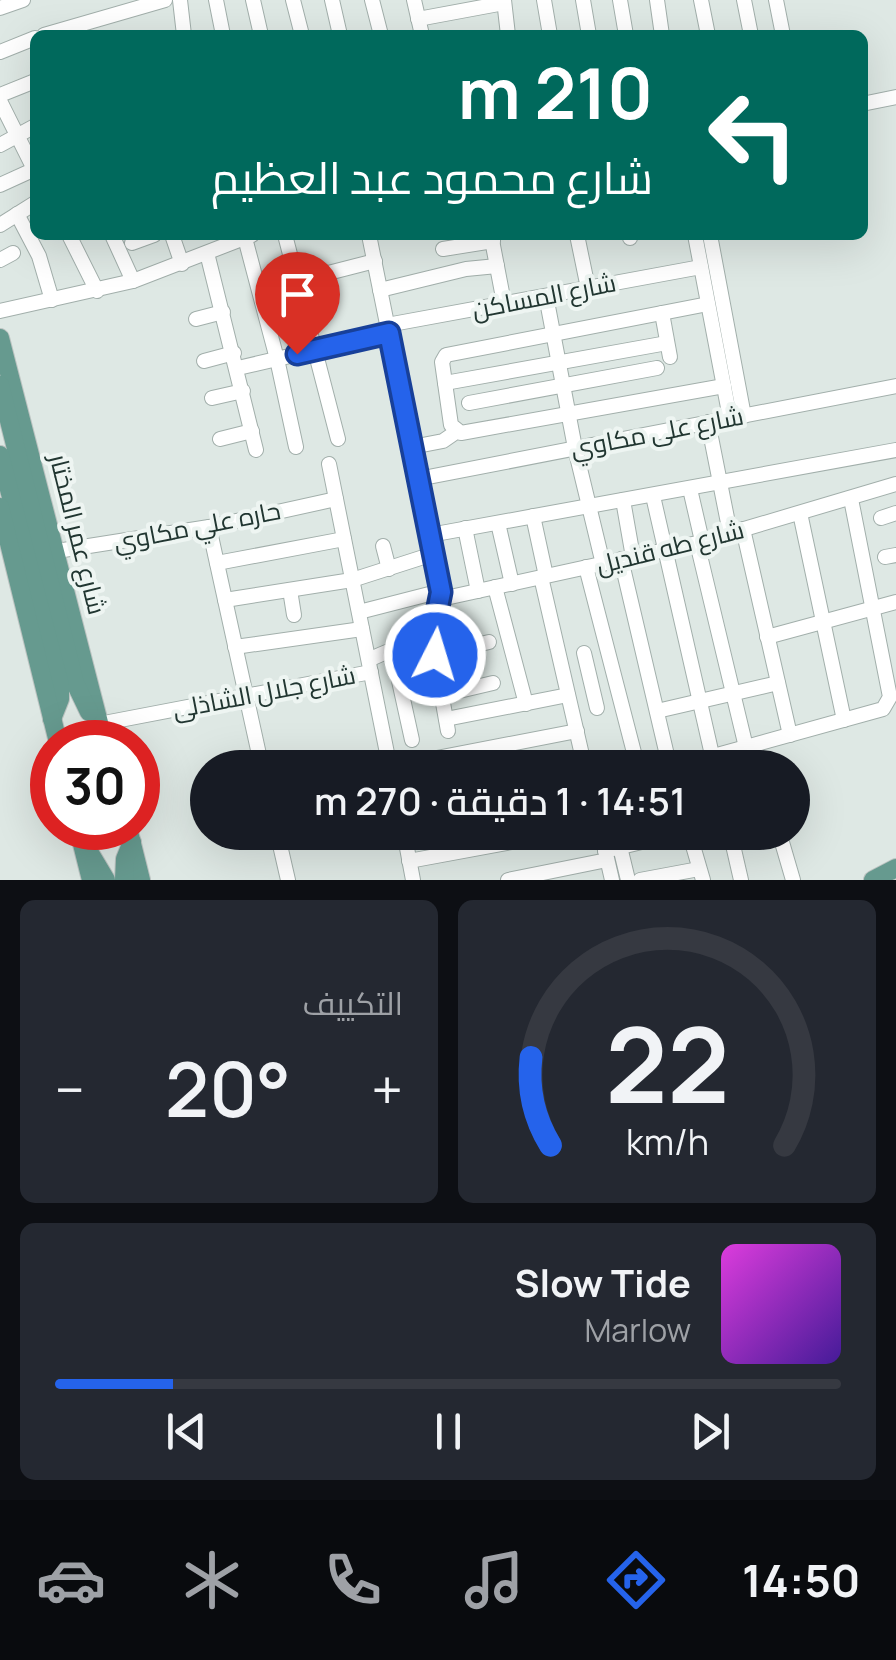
<!DOCTYPE html>
<html lang="ar">
<head>
<meta charset="utf-8">
<style>
	:root { --surface:#171b24; --page:#242831; --text:#f1f3f6; --muted:#9ea1a6; --line:#363941; --accent:#2563eb }
	body { margin:0; font-family:Manrope,Cairo,sans-serif; background:var(--page); color:var(--text); direction:rtl; height:100vh; display:flex; flex-direction:column; font-size:38px; white-space:nowrap }
	* { box-sizing:border-box; margin:0 }
	p { font-size:32px; color:var(--muted) }
	.icon { flex:none; width:55px; height:55px; fill:none; stroke:currentColor; stroke-width:2; stroke-linecap:round; stroke-linejoin:round }
	.map { position:relative; height:880px; overflow:hidden; direction:ltr }
	.side { display:flex; flex-direction:column; gap:20px; padding:20px; background:#0d0f14; flex:1 }
	.side>* { flex:none }
	.top-card { position:absolute; left:30px; top:30px; width:838px; height:210px; border-radius:15px; box-shadow:0 10px 40px #0002; direction:rtl; background:#00695c; color:#fff; overflow:hidden }
	.speed { position:absolute; left:30px; top:720px; display:flex; gap:20px; font-size:50px; font-weight:700; text-align:center }
	.speed>* { display:grid; place-content:center; width:130px; height:130px; border-radius:50%; background:var(--surface); box-shadow:0 10px 40px #0002; line-height:1 }
	.speed .limit { border:15px solid #d22; background:#fff; color:#111 }
	.pin { position:absolute; display:grid; place-items:center; width:85px; height:85px; color:#fff; margin:-102px -42px; border-radius:50% 50% 50% 0; rotate:-45deg; box-shadow:0 0 10px #0007 }
	.pin .icon { rotate:45deg }
	.me { position:absolute; width:110px; margin:-55px; rotate:5deg; stroke-linejoin:round; filter:drop-shadow(0 0 8px #0008) }
	.turn { display:flex; align-items:center; gap:35px; height:210px; padding:0 50px; font-size:45px }
	.turn .icon { width:130px; height:130px; stroke-width:2.5 }
	.turn b { display:block; font-size:70px; line-height:85px }
	.big { font-size:75px; font-weight:600; line-height:1.1 }
	.side .tile { flex:1; display:flex; flex-direction:column; justify-content:center; gap:15px; min-width:0; padding:0 35px; border-radius:15px; background:var(--page) }
	.side .dial { align-items:center; gap:0 }
	.dial svg { height:260px; overflow:visible; fill:none; stroke:var(--line); stroke-width:7; stroke-linecap:round; text-anchor:middle }
	.dial text { fill:var(--text); stroke:none }
	.song { display:flex; align-items:center; gap:30px }
	.cover { width:120px; height:120px; border-radius:15px; background:linear-gradient(135deg,hsl(300 70% 55%),hsl(260 70% 35%)) }
	.played { height:10px; border-radius:5px; background:linear-gradient(90deg,var(--accent) 15%,var(--line) 15%) }
	.keys { display:flex; justify-content:space-around; direction:ltr }
	.heat { display:flex; justify-content:space-between; align-items:center; font-size:55px; direction:ltr }
	.side .tiles { flex:1; display:grid; gap:20px; grid-template-columns:1fr 1fr }
	.tile:last-child { grid-column:span 2 }
	.trip { position:absolute; left:190px; top:750px; width:620px; height:100px; border-radius:50px; background:var(--surface); box-shadow:0 10px 40px #0002; font-weight:600; line-height:100px; text-align:center; direction:rtl }
	.dock { display:flex; height:160px; justify-content:space-around; align-items:center; background:#090b0e; color:var(--muted) }
	.dock .icon { width:70px; height:70px }
	.dock .current { color:var(--accent) }
	.dock b { font-size:45px; color:var(--text) }
	.map>svg:first-child { display:block }
	.lines { fill:none; stroke-linecap:round; stroke-linejoin:round }
	.minor-casing { stroke:#a2afab; stroke-width:16 }
	.major-casing { stroke:#bcc3c1; stroke-width:20 }
	.minor { stroke:#fff; stroke-width:14 }
	.major { stroke:#669a8f; stroke-width:18 }
	.route-casing { stroke:#184099; stroke-width:25 }
	.route { stroke:#2563eb; stroke-width:18 }
	.labels { text-anchor:middle; stroke-width:8; stroke-linejoin:round; paint-order:stroke }
	.street-label { font-size:25px; fill:#213631; stroke:#eef5f2 }
</style>
</head>
<body>
<div class="map">
<svg width="896" height="880" viewBox="0 0 896 880">
	<rect width="100%" height="100%" fill="#dee8e4"/>
	<g class="lines">
		<defs>
			<g id="minor">
				<polyline points="180,0 184,35"/>
				<polyline points="216,0 223,35"/>
				<polyline points="253,0 261,35"/>
				<polyline points="293,0 302,35"/>
				<polyline points="332,0 340,35"/>
				<polyline points="372,0 381,35"/>
				<polyline points="414,0 422,35"/>
				<polyline points="504,0 508,35"/>
				<polyline points="544,0 550,35"/>
				<polyline points="583,0 589,35"/>
				<polyline points="620,0 626,35"/>
				<polyline points="657,0 662,35"/>
				<polyline points="701,0 708,35"/>
				<polyline points="744,0 751,35"/>
				<polyline points="776,0 783,35"/>
				<polyline points="0,8 23,0"/>
				<polyline points="418,19 504,3"/>
				<polyline points="44,35 165,0"/>
				<polyline points="0,52 35,38"/>
				<polyline points="0,95 35,81"/>
				<polyline points="0,101 35,171"/>
				<polyline points="862,104 896,97"/>
				<polyline points="0,145 35,126"/>
				<polyline points="0,185 35,169"/>
				<polyline points="17,214 39,256 52,300"/>
				<polyline points="0,225 35,203"/>
				<polyline points="69,235 97,291"/>
				<polyline points="112,235 133,281"/>
				<polyline points="172,235 182,264"/>
				<polyline points="285,235 338,439"/>
				<polyline points="491,235 504,303"/>
				<polyline points="577,235 588,288"/>
				<polyline points="630,235 630,238"/>
				<polyline points="695,235 730,418"/>
				<polyline points="710,235 744,416"/>
				<polyline points="245,238 277,359 296,447"/>
				<polyline points="132,243 154,235"/>
				<polyline points="443,249 493,241"/>
				<polyline points="207,253 256,450"/>
				<polyline points="0,260 13,253"/>
				<polyline points="297,281 375,261"/>
				<polyline points="380,290 466,269 497,266"/>
				<polyline points="546,296 575,448 603,564"/>
				<polyline points="708,304 446,355 442,362 451,425 461,433 724,386"/>
				<polyline points="0,311 133,281 252,235"/>
				<polyline points="662,313 670,357"/>
				<polyline points="196,319 223,312"/>
				<polyline points="387,325 701,267"/>
				<polyline points="204,361 234,353"/>
				<polyline points="238,368 389,333"/>
				<polyline points="445,383 667,343"/>
				<polyline points="212,398 243,391"/>
				<polyline points="469,403 657,368"/>
				<polyline points="708,422 730,533"/>
				<polyline points="220,439 252,431"/>
				<polyline points="412,447 443,441 456,432"/>
				<polyline points="329,464 390,768"/>
				<polyline points="418,479 896,386"/>
				<polyline points="690,489 702,541"/>
				<polyline points="653,496 715,768"/>
				<polyline points="623,500 633,557"/>
				<polyline points="800,513 844,720"/>
				<polyline points="533,516 546,576"/>
				<polyline points="881,518 896,513"/>
				<polyline points="498,523 512,584"/>
				<polyline points="209,527 262,768"/>
				<polyline points="465,528 478,591"/>
				<polyline points="743,529 790,735"/>
				<polyline points="430,535 896,450"/>
				<polyline points="697,543 751,768"/>
				<polyline points="383,546 389,569"/>
				<polyline points="57,551 209,527 336,499"/>
				<polyline points="885,557 896,555"/>
				<polyline points="621,559 670,768 883,709 890,697 851,499"/>
				<polyline points="217,563 344,539"/>
				<polyline points="586,567 638,768"/>
				<polyline points="541,577 585,768"/>
				<polyline points="495,587 526,704"/>
				<polyline points="290,590 294,615"/>
				<polyline points="441,599 697,543 896,484"/>
				<polyline points="225,600 352,580 433,554"/>
				<polyline points="359,612 441,591"/>
				<polyline points="430,630 448,731"/>
				<polyline points="767,637 896,602"/>
				<polyline points="235,647 362,629"/>
				<polyline points="392,649 412,740"/>
				<polyline points="584,653 597,708"/>
				<polyline points="435,655 489,642"/>
				<path d="M369,660C407,640 439,644 441,591L369,235"/>
				<polyline points="442,695 493,683"/>
				<polyline points="657,711 778,683"/>
				<polyline points="446,719 568,695"/>
				<polyline points="99,724 371,672"/>
				<polyline points="390,767 577,731"/>
				<polyline points="277,832 288,880"/>
				<polyline points="404,832 413,880"/>
				<polyline points="601,832 612,880"/>
				<polyline points="689,832 703,880"/>
				<polyline points="730,832 741,880"/>
				<polyline points="779,832 793,880"/>
				<polyline points="405,838 434,832"/>
				<polyline points="620,847 628,880"/>
				<polyline points="605,851 682,832"/>
				<polyline points="409,861 566,832"/>
				<polyline points="508,880 607,860"/>
				<polyline points="640,880 699,869"/>
			</g>
			<g id="major">
				<polyline points="0,338 104,742"/>
				<polyline points="0,385 75,683 89,712"/>
				<polyline points="0,455 60,685 60,699 52,719"/>
				<polyline points="0,507 58,742"/>
				<polyline points="78,828 91,880"/>
				<polyline points="128,828 141,880"/>
				<polyline points="88,850 106,880"/>
				<polyline points="124,880 125,859 132,842"/>
				<polyline points="873,880 896,868"/>
			</g>
		</defs>
		<use href="#minor" class="minor-casing"/>
		<use href="#major" class="major-casing"/>
		<use href="#minor" class="minor"/>
		<use href="#major" class="major"/>
	</g>
	<g class="lines">
		<defs>
			<polyline id="route" points="297,354 389,333 441,592 435,622 430,630 435,655"/>
		</defs>
		<use href="#route" class="route-casing"/>
		<use href="#route" class="route"/>
	</g>
	<g class="labels">
		<g class="street-label">
			<text transform="translate(544 296) rotate(-11)" y="9">شارع المساكن</text>
			<text transform="translate(657 432) rotate(-11)" y="9">شارع على مكاوي</text>
			<text transform="translate(197 526) rotate(-11)" y="9">حاره علي مكاوي</text>
			<text transform="translate(78 534) rotate(76)" y="9">شارع عمر المختار</text>
			<text transform="translate(670 547) rotate(-14)" y="9">شارع طه قنديل</text>
			<text transform="translate(264 692) rotate(-11)" y="9">شارع جلال الشاذلى</text>
		</g>
	</g>
</svg>
<div class="speed"><div class="limit">30</div></div>
<div class="pin" style="left:297px;top:354px;background:#d93025"><svg class="icon" aria-label="arrive" viewBox="0 0 24 24"><path d="M6 21V4h12l-3 4 3 4H6"/></svg></div>
<svg class="me" style="left:435px;top:655px" viewBox="-20 -20 40 40"><circle r="17" fill="#2563eb" stroke="#fff" stroke-width="3"/><path d="M0-11L8 9 0 5-8 9z" fill="#fff"/></svg>
<div class="trip">14:51 · 1 دقيقة · 270 m</div>
<div class="top-card">
<div class="turn"><svg class="icon" aria-label="left" viewBox="0 0 24 24"><path d="M17 20v-9H6M10 6l-5 5 5 5"/></svg><div><b>210 m</b>شارع محمود عبد العظيم</div></div>
</div>
</div>
<section class="side">
<div class="tiles">
<div class="tile dial"><svg viewBox="0 0 100 80">
<path d="M14 69A42 42 0 1 1 86 69"/>
<path d="M14 69A42 42 0 0 1 8 42" stroke="#2563eb"/>
<text x="50" y="56" font-size="32" font-weight="700">22</text>
<text x="50" y="72" font-size="11">km/h</text>
</svg></div>
<div class="tile"><p>التكييف</p>
<div class="heat"><a>−</a><b class="big">20°</b><a>+</a></div>
</div>
<div class="tile">
<div class="song"><i class="cover"></i><div><b>Slow Tide</b><p>Marlow</p></div></div>
<div class="played"></div>
<div class="keys"><svg class="icon" aria-label="previous" viewBox="0 0 24 24"><path d="M18 5L8 12l10 7zM5 5v14"/></svg><svg class="icon" aria-label="pause" viewBox="0 0 24 24"><path d="M8 5v14M16 5v14"/></svg><svg class="icon" aria-label="next" viewBox="0 0 24 24"><path d="M6 5l10 7-10 7zM19 5v14"/></svg></div>
</div>
</div>
</section>
<nav class="dock">
<b>14:50</b>
<svg class="icon current" aria-label="directions" viewBox="0 0 24 24"><path d="M12 3l9 9-9 9-9-9zM9 14v-3h6M13 9l2 2-2 2"/></svg>
<svg class="icon" aria-label="music" viewBox="0 0 24 24"><path d="M9 18V5l10-2v13"/><circle cx="6" cy="18" r="3"/><circle cx="16" cy="16" r="3"/></svg>
<svg class="icon" aria-label="phone" viewBox="0 0 24 24"><path d="M5 4h4l2 5-3 2q2 4 5 5l2-3 5 2v4C11 20 4 13 5 4z"/></svg>
<svg class="icon" aria-label="climate" viewBox="0 0 24 24"><path d="M12 3v18M4 7l16 10M4 17L20 7"/></svg>
<svg class="icon" aria-label="car" viewBox="0 0 24 24"><path d="M5 17H2v-5l4-1 3-4h7l3 4 3 1v5h-3M9 17h6M6 11h13"/><circle cx="7" cy="17" r="2"/><circle cx="17" cy="17" r="2"/></svg>
</nav>
</body>
</html>
